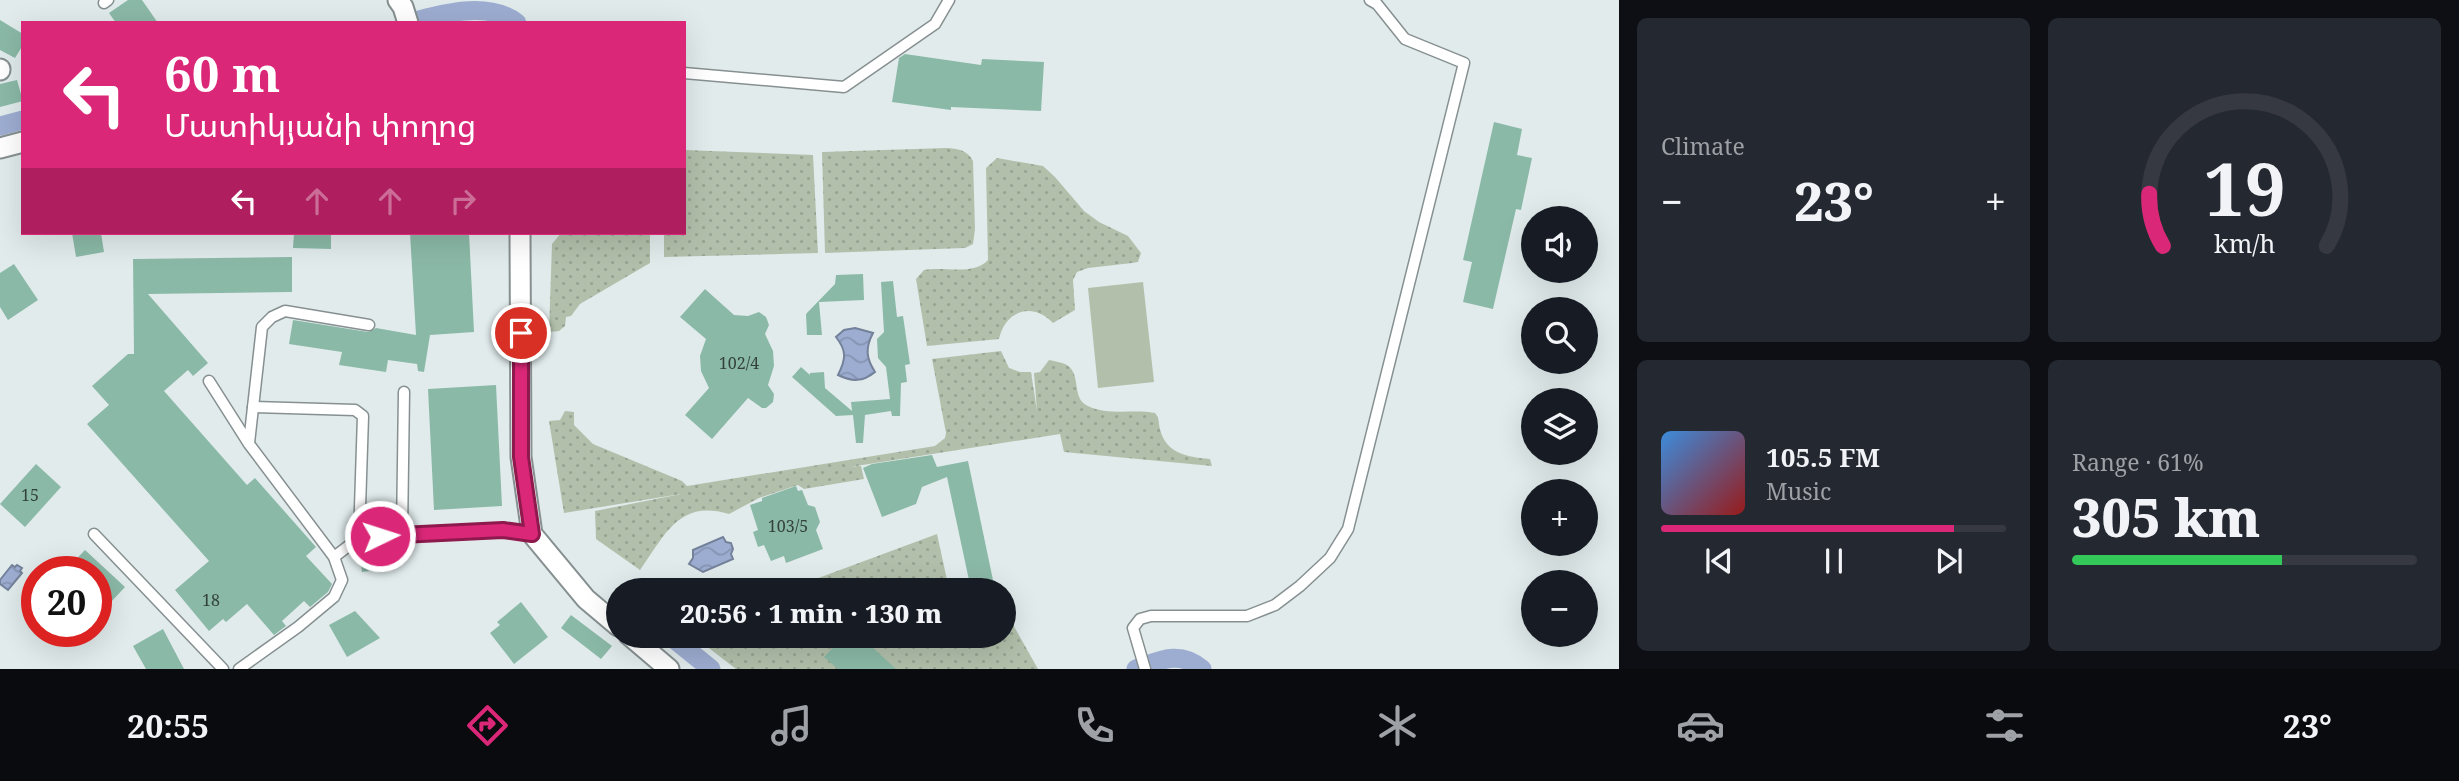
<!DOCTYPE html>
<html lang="en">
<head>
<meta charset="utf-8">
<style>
	:root { --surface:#171b24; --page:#242831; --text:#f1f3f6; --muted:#9ea1a6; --line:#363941; --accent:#db2777 }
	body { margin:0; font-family:"Noto Serif","Noto Sans Armenian",serif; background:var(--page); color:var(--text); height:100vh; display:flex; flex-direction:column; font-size:26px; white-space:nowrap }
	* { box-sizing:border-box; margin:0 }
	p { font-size:23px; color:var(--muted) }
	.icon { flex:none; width:38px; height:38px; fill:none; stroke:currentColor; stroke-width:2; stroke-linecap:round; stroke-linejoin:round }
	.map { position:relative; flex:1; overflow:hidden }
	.side { display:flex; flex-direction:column; gap:18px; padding:18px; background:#0d0f14; width:840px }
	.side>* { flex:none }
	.guide { position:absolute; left:21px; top:21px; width:665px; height:214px; border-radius:0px; box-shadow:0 7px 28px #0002; background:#db2777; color:#fff; overflow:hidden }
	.tools { position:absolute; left:1521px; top:206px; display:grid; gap:14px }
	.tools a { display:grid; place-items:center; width:77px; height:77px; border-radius:50%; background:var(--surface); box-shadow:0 7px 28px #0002; font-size:35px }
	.speed { position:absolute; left:21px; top:556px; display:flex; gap:14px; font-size:35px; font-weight:700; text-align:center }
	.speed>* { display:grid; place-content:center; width:91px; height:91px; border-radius:50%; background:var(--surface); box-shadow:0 7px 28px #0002; line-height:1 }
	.speed .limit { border:10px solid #d22; background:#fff; color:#111 }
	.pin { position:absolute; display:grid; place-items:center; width:60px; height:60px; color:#fff; margin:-30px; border:4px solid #fff; border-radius:50%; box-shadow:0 2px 7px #0007 }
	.me { position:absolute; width:77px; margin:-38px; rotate:86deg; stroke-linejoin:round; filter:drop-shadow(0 0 5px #0008) }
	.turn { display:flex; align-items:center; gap:24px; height:147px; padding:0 28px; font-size:32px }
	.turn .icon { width:91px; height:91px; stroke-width:2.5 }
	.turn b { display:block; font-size:49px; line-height:60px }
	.lanes { display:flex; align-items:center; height:66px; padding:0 28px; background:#0003; justify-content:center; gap:35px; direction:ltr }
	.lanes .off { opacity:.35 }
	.big { font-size:52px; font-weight:800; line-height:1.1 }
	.side .card { flex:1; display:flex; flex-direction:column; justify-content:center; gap:10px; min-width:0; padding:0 24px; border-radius:10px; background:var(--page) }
	.side .dial { align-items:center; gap:0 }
	.dial svg { height:182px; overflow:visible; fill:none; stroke:var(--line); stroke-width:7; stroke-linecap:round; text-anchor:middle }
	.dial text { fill:var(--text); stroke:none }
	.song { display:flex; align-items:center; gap:21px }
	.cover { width:84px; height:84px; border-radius:10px; background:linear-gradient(135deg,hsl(210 70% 55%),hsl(0 70% 35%)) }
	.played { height:7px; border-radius:4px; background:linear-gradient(90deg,var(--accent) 85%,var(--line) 85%) }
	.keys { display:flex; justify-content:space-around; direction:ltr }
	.heat { display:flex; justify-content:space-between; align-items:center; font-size:38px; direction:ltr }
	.charge { height:10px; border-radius:5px; background:linear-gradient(90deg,#34c759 61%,var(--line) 0) }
	.side .tiles { flex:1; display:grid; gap:18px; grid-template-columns:repeat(2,1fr) }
	.trip { position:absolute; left:606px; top:578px; width:410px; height:70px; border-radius:35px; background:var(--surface); box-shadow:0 7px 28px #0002; font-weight:800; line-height:70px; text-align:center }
	.tabs { display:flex; height:112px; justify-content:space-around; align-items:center; background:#090b0e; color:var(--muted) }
	.tabs .icon { width:49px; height:49px }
	.tabs .selected { color:var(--accent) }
	.tabs b { font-size:32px; color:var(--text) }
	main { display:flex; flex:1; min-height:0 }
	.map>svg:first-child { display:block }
	.grass { fill:url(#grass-dots) }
	.pitch { fill:#b2c0ab }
	.water { fill:url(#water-waves); stroke:#74819a; stroke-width:2 }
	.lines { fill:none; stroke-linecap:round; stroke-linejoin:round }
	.canal { stroke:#9dadd1; stroke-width:19 }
	.building { fill:#8bb9a7 }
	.lane-casing { stroke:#879091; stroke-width:13 }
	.street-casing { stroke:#879091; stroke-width:23 }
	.lane { stroke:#fff; stroke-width:10 }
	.street { stroke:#fff; stroke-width:19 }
	.route-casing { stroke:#8e194d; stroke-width:18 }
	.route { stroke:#db2777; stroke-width:12 }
	.labels { text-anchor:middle; stroke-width:6; stroke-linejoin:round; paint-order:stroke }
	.number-label { font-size:16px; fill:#32413c }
</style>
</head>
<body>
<main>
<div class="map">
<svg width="1619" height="669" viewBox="0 0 1619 669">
	<defs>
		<pattern id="grass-dots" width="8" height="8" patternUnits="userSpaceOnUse" patternTransform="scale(1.75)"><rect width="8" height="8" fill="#b2c0ab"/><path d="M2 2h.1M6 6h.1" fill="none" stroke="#98a493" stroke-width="1.8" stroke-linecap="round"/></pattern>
		<pattern id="water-waves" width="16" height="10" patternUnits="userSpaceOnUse" patternTransform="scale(1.75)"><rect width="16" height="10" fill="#9dadd1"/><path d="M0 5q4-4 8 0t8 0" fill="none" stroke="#8694b3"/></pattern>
	</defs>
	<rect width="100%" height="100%" fill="#e1ebec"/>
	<g class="grass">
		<path d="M946,148C958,148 968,151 973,161L975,229L973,244L965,248L825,253L822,152Z"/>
		<polygon points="684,150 813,155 818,253 664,257 664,233 684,233"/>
		<path d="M997,158L1043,166L1055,177L1084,211L1099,222L1128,236L1141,253L1138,262L1132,263L1088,268L1077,272L1073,280L1075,310L1053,323C1032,301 1005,311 999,339L927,346L916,279L924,270C944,266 974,276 988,260L986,168Z"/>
		<polygon points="561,233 650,233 650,263 580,304 571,316 566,317 565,326 559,331 549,332 552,244"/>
		<path d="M1001,351L1009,368L1020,372H1031L1037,411L1034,373L1040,372L1049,360C1054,361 1060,362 1065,364C1083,373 1070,398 1088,406C1108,416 1134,409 1155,413C1160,419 1158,422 1160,429C1166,454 1188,457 1210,459L1212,466L1064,452L1060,434L850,467L861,466L864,479L804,489L798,485L759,498L729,514C679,499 665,535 640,570L596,539L595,511L681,494L564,513L549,421L560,420L565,411L574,412V425L593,444L682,481L687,486L935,446L945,438L946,433L932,359Z"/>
		<polygon points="937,534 949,589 971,587 972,590 786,590"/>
		<polygon points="1003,607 1038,669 736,669 692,635 1003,635"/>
	</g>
	<polygon class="pitch" points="1143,282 1154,382 1098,388 1088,288"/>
	<g class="water">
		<path d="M855,328L873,333C865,348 866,358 875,372C863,382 852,382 838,375C846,359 847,351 836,337L844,330Z"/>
		<polygon points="723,537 726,542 731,543 733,549 731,554 733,559 703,572 689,564 693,558 693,550"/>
		<polygon points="12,565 15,567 17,565 22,568 20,571 22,573 8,590 0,584 0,580"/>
	</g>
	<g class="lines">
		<g class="canal">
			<path d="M408,23C440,14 488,0 517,23"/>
			<polyline points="0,126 23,120"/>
			<polyline points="669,635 711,669"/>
			<path d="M1136,669C1160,660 1180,650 1202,669"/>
		</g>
	</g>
	<g class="building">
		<polygon points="128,0 142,0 158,23 116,23 109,13"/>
		<polygon points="0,20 23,34 23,45 15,58 0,50"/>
		<polygon points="905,54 981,65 982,59 1044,62 1041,111 951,107 951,110 892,102 899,58"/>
		<polygon points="17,80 23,101 0,107 0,84"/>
		<polygon points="1494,122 1522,129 1517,155 1532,158 1521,210 1516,209 1493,309 1463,302 1472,262 1463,260"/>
		<polygon points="72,233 101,233 104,252 76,257"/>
		<polygon points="294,233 331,233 331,249 293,248"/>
		<polygon points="410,233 469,233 474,332 430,335 424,372 418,371 417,364 388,360 386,372 339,365 342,352 289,344 293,320 368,332 376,328 416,335"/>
		<polygon points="292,257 292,292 148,294 208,363 193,376 188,370 164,391 247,485 255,478 316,547 306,556 332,584 328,592 310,607 304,601 282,621 286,626 274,635 247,604 226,622 223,619 209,631 175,590 209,561 87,424 109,405 92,386 128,354 134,354 133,259"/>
		<polygon points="14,264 38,300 8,320 0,307 0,273"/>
		<polygon points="863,274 864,300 819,302 822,335 807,335 806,314 835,284 836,275"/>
		<polygon points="893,281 897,317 903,316 910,364 905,365 907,382 901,383 900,416 892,416 891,411 865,415 863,443 856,443 853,415 836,416 792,377 801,367 810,375 810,373 824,372 825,388 852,411 851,402 890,399 886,367 878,358 877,339 884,332 881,282"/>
		<polygon points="705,289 734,315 748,316 759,312 766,317 769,325 765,334 773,351 774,366 768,385 774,394 773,402 766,408 762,408 748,398 712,439 685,415 709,388 701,371 700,356 706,339 680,317"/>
		<polygon points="496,385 502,506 434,510 428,389"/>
		<polygon points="932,455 937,467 968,461 993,580 970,585 947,477 922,487 916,504 882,517 863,468 872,464"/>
		<polygon points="36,464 61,487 25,527 0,504"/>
		<polygon points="796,486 798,491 802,490 808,505 815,507 820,522 816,530 823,549 786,563 784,556 771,561 764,545 758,547 753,532 758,530 750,505 762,501 762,498"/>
		<polygon points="85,550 125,587 96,618 96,572 64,572"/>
		<polygon points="396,552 398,567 362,572 360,558"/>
		<polygon points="521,602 548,637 514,664 490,633 500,625 497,622"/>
		<polygon points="355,611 380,638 347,657 329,625"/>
		<polygon points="571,615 612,646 601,659 561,628"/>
		<polygon points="163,629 184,669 146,669 133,646"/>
		<polygon points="845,635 859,635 896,669 838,669 824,657"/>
	</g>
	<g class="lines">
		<defs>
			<g id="lane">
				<polyline points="104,3 108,0"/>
				<polyline points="684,73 844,87 935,24 949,0"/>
				<polyline points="209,381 249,444 334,557 342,580 334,597 298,627 239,669"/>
				<polyline points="253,407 355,410 363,416 359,538 334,557"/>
				<polyline points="249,443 262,327 272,317 285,311 369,325"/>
				<polyline points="94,534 223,669"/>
				<polyline points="402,534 404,392"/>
				<path d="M359,538C416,533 475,526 532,534"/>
				<polyline points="1145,669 1133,628 1140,619 1151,616 1247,616 1275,605 1300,586 1330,558 1348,529 1464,63 1405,39 1377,4 1370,0"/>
			</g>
			<g id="street">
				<polyline points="398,0 403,7 408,23"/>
				<polyline points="0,69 0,70"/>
				<polyline points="0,148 23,142"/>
				<polyline points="520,233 521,457 532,534 586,599 618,626"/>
				<polyline points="629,635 669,669"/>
			</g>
		</defs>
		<use href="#lane" class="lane-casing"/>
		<use href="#street" class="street-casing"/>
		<use href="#lane" class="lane"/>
		<use href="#street" class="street"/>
	</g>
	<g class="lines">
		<defs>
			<polyline id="route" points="380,536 503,530 532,534 521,457 521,333"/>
		</defs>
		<use href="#route" class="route-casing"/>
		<use href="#route" class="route"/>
	</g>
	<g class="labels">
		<g class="number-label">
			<text x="739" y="369">102/4</text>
			<text x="30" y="501">15</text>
			<text x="788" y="532">103/5</text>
			<text x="211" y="606">18</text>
		</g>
	</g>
</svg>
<div class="tools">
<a><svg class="icon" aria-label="sound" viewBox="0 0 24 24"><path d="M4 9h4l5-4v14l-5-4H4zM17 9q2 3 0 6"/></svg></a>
<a><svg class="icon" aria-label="search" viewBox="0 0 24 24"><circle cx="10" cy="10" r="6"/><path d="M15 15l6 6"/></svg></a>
<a><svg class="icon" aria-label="layers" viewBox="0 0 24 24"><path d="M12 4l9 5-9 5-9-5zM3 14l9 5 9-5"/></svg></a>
<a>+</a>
<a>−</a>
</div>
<div class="speed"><div class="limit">20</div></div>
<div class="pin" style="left:521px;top:333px;background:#d93025"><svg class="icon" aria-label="arrive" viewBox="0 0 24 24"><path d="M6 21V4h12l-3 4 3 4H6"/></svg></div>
<svg class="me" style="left:380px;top:536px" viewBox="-20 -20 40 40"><circle r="17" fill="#db2777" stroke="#fff" stroke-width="3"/><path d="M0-11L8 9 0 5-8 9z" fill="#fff"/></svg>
<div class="trip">20:56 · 1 min · 130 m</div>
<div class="guide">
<div class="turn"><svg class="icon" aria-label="left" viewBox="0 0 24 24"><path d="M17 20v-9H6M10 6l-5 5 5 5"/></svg><div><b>60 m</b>Մատիկյանի փողոց</div></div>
<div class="lanes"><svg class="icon" aria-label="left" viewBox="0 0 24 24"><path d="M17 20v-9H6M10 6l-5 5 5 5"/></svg><svg class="icon off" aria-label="ahead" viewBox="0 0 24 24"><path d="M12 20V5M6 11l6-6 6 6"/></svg><svg class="icon off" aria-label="ahead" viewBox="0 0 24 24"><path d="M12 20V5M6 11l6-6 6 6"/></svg><svg class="icon off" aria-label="right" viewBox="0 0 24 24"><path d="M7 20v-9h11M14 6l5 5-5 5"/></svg></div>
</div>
</div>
<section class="side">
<div class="tiles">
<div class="card"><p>Climate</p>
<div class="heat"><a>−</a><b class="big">23°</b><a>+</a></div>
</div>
<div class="card dial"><svg viewBox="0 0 100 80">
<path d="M14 69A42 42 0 1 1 86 69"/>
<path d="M14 69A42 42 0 0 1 8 46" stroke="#db2777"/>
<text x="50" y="56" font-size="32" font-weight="700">19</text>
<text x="50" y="72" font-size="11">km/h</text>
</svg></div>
<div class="card">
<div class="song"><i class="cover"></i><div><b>105.5 FM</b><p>Music</p></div></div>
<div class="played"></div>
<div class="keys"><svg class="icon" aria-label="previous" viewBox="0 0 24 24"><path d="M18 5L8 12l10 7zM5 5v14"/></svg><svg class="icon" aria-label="pause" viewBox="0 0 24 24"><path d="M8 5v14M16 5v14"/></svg><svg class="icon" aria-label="next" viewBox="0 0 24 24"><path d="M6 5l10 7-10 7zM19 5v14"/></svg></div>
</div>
<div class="card"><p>Range · 61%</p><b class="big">305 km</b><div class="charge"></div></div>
</div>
</section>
</main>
<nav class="tabs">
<b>20:55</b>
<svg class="icon selected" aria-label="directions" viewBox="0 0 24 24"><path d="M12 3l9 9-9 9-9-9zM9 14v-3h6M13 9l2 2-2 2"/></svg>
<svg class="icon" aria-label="music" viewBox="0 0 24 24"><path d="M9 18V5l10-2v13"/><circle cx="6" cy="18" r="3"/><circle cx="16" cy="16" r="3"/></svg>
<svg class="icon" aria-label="phone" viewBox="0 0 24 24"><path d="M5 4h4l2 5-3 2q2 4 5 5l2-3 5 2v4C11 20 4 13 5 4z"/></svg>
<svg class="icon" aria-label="climate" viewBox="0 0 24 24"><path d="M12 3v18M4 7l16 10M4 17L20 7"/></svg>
<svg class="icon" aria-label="car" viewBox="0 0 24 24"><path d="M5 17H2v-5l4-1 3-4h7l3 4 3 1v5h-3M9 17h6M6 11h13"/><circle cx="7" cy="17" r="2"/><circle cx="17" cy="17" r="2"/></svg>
<svg class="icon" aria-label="filters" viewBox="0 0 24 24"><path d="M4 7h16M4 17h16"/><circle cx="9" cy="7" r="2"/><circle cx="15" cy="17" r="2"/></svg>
<b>23°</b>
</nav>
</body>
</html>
